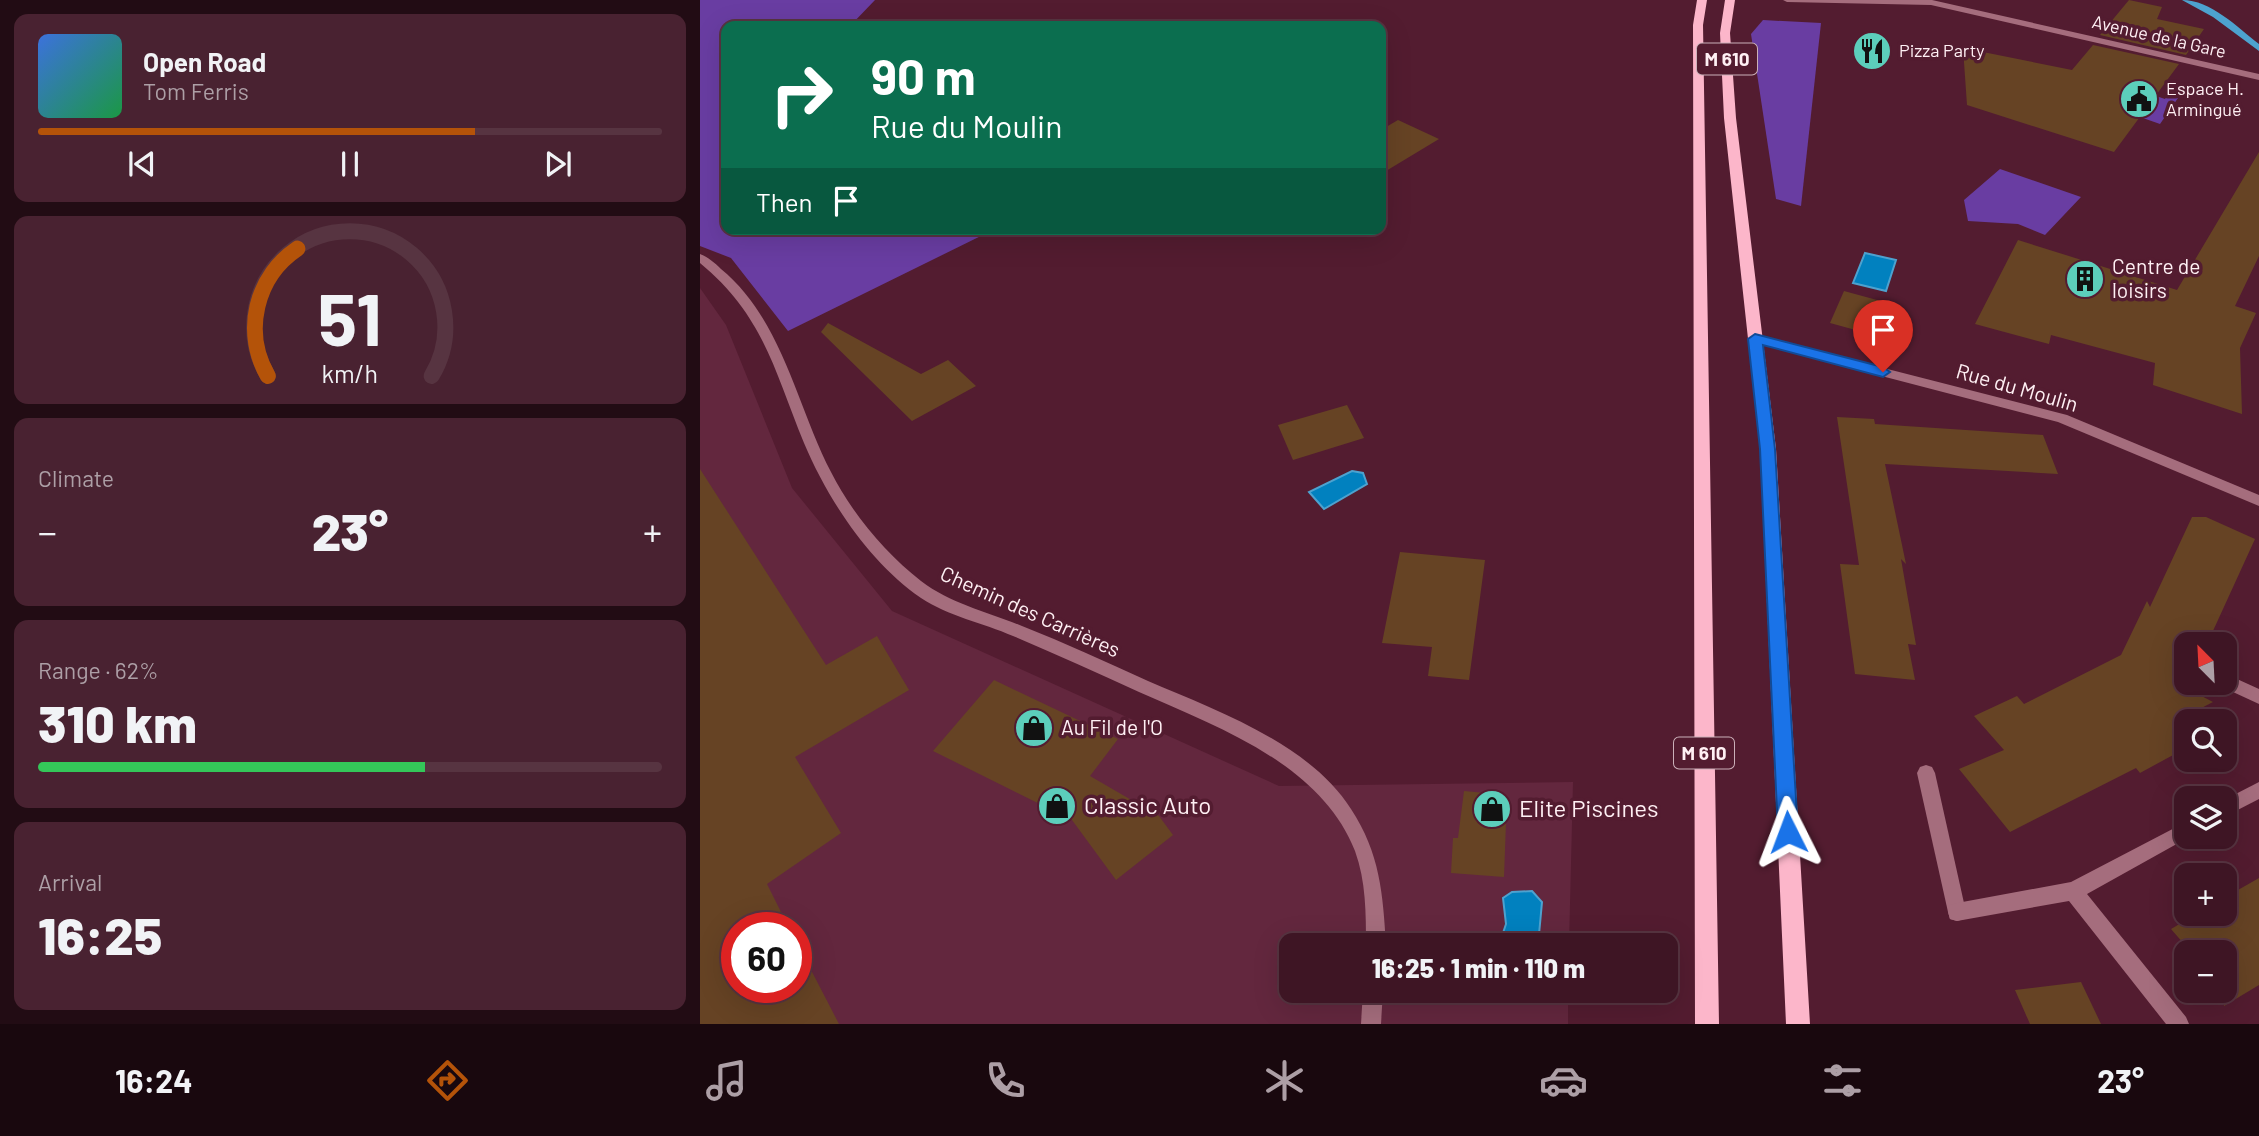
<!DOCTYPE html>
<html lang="en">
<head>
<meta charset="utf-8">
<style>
	:root { --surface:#3e1524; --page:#492231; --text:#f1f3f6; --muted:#ad9fa6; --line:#573441; --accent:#b45309 }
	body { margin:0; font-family:Barlow,sans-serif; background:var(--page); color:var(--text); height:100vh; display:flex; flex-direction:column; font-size:26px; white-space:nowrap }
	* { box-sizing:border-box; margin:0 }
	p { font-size:23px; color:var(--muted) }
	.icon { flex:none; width:38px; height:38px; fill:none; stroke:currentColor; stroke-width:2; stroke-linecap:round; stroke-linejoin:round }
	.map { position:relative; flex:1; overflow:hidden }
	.drawer { display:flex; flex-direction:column; gap:14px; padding:14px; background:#220c14; width:700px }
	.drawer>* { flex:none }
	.banner { position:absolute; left:21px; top:21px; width:665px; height:214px; border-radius:14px; box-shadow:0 7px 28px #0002,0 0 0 2px var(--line); background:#0b6e4f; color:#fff; overflow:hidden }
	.needle { width:46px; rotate:336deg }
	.controls { position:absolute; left:1474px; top:632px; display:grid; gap:14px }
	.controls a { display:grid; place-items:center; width:63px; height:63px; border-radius:14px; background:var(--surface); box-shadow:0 7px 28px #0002,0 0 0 2px var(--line); font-size:35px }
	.speed { position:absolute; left:21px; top:912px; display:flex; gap:14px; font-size:35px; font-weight:700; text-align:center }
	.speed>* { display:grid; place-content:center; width:91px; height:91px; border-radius:50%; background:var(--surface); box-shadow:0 7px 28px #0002,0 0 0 2px var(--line); line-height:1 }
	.speed .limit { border:10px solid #d22; background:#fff; color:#111 }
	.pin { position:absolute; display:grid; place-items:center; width:60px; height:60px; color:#fff; margin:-72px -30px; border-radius:50% 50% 50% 0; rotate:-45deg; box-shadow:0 0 7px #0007 }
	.pin .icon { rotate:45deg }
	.me { position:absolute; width:77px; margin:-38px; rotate:357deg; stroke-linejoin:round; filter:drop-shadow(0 0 5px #0008) }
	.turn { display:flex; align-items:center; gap:24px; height:147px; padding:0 35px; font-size:32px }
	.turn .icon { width:91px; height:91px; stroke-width:2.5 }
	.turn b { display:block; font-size:49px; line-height:60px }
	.then { display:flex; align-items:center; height:66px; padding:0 35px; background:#0003; gap:14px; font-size:26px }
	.big { font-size:52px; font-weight:800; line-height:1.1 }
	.drawer .tile { flex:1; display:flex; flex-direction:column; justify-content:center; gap:10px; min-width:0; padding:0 24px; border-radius:14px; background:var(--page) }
	.drawer .dial { align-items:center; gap:0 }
	.dial svg { height:182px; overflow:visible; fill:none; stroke:var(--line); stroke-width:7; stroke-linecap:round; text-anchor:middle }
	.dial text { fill:var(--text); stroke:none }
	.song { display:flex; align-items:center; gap:21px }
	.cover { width:84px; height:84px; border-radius:10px; background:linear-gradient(135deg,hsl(220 70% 55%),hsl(140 70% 35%)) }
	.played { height:7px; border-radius:4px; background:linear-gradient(90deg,var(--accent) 70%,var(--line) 70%) }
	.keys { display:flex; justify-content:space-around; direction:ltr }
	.heat { display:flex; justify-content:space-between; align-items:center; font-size:38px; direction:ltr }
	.charge { height:10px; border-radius:5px; background:linear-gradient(90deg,#34c759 62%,var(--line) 0) }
	.trip { position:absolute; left:579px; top:933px; width:399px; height:70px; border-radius:14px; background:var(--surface); box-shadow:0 7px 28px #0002,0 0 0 2px var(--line); font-weight:800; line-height:70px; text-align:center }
	.tab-bar { display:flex; height:112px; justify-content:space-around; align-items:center; background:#19080e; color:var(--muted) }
	.tab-bar .icon { width:49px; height:49px }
	.tab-bar .selected { color:var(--accent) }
	.tab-bar b { font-size:32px; color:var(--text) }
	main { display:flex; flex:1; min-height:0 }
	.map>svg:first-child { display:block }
	.built { fill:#63273e; fill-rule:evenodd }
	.green { fill:#693da2 }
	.water { fill:#0181bf; stroke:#4da2cf; stroke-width:2 }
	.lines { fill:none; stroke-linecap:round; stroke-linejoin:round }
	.stream { fill:#4da2cf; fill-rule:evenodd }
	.building { fill:#664324 }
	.service { fill:#a56d7d; fill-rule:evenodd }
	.minor { fill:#a56d7d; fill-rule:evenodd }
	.primary { fill:#fcb6ca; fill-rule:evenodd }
	.route { fill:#1a73e8; stroke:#114b97; stroke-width:2 }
	.labels { text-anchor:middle; stroke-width:7; stroke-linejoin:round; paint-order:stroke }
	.far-street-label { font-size:18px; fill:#fff0f4; stroke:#531c30 }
	.far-poi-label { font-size:18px; fill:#fff0f4; stroke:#531c30; text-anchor:start }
	.shield { fill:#531c30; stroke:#cbb0b9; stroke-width:2 }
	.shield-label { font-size:19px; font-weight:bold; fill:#fff0f4 }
	.poi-label { font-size:21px; fill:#fff0f4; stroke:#531c30; text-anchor:start }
	.street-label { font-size:21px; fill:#fff0f4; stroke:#531c30 }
	.near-poi-label { font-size:24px; fill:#fff0f4; stroke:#531c30; text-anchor:start }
</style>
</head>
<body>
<main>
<section class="drawer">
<div class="tile">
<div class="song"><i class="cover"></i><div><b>Open Road</b><p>Tom Ferris</p></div></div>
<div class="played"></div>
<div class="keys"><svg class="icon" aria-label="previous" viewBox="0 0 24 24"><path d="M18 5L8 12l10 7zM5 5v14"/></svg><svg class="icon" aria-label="pause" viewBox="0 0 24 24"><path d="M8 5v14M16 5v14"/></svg><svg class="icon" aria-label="next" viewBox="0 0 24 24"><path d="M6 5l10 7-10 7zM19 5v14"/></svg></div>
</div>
<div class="tile dial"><svg viewBox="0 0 100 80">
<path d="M14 69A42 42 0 1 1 86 69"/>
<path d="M14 69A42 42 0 0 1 27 13" stroke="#b45309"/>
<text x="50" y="56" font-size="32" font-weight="700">51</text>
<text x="50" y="72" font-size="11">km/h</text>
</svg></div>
<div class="tile"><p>Climate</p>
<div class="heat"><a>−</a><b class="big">23°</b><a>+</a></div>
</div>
<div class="tile"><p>Range · 62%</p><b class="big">310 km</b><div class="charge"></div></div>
<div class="tile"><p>Arrival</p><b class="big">16:25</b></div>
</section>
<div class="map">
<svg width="1559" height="1024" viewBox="0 0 1559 1024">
	<rect width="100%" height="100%" fill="#531c30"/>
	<path class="built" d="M0,288L26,325L92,488L192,611L579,786L873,782L869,945H592V990L868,991V1024H0ZM37,928H96V987H37Z"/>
	<g class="green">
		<polygon points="0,0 175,0 150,26 26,26 26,229 295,229 88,331 31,258 0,246"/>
		<polygon points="1063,20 1121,23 1101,206 1076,199 1051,34"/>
		<polygon points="1468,95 1478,98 1460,124 1440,117 1456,96 1465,99"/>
		<polygon points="1300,169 1381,197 1345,235 1318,224 1268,221 1264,200"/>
	</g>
	<g class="water">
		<polygon points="1165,253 1196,260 1186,291 1153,283"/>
		<polygon points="652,471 663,473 667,484 624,509 609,492"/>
		<polygon points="832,891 842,902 838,945 799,945 806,924 803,898 812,892"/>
	</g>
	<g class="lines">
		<path class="stream" d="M1482,0C1511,0 1537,27 1559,44V51L1513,17Z"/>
	</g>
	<g class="building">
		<polygon points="1429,0 1462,7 1457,19 1504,29 1486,55 1400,35"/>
		<polygon points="1393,45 1479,64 1414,152 1267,105 1263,48 1372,70"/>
		<polygon points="698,120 739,139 681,174 681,130"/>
		<polygon points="1559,152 1559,256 1535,306 1556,313 1540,348 1542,414 1453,385 1455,363 1351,335 1349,344 1275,324 1318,240 1477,290"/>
		<polygon points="1144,291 1188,303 1181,337 1130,323"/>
		<polygon points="128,323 221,374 248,360 276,386 212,421 121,332"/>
		<polygon points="647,405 664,438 593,460 578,425"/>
		<polygon points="1137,417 1174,419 1175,424 1343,435 1358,474 1185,464 1206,564 1201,559 1216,645 1208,644 1215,680 1155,674 1140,564 1159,565"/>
		<polygon points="0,469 126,665 177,636 209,690 95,757 141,833 67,884 89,928 37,928 37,987 96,987 96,941 139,1024 0,1024"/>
		<polygon points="1492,517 1506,517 1555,539 1507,644 1486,644 1486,682 1493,682 1490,690 1513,702 1486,716 1486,748 1440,773 1436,768 1310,832 1259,769 1304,750 1274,716 1317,696 1324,704 1421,655 1447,601 1450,607"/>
		<polygon points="700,552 785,560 769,680 728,676 732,647 682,643"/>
		<polygon points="294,680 418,739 390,776 459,816 473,835 416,880 372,820 233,751"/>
		<polygon points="764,791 807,795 804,877 751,873 753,838 758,838"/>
		<polygon points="1559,878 1559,985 1524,1006 1524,952 1491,952 1471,929 1497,914 1524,914 1524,898"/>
		<polygon points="1381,982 1401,1024 1330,1024 1315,990"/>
	</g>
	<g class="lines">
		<polygon class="service" points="1226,765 1232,767 1235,773 1266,912 1264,919 1257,921 1250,919 1248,912 1217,773 1220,767"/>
		<g class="minor">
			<polygon points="1083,0 1232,0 1559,74 1559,80 1231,5 1087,2"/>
			<path d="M0,254C8,257 15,263 21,269C82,319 96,404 131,472C151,512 185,553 221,581C251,604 288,612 322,626C365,643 406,662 448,681C516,710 610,744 651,809C680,853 683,894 686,945H666C666,914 666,881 655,851C621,764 518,727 439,692C397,673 356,654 313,636C283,623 248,616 221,598C169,562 128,500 104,443C74,370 64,316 0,263Z"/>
			<polygon points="1055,335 1367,415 1559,495 1559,506 1358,422 1051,342 1049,339 1051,336"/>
			<polygon points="1526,674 1559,689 1559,704 1520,686 1519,682 1524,682"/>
			<polygon points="1559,782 1559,799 1524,817 1524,800"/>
			<polygon points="1486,822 1486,836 1491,836 1387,894 1486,1017 1489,1024 1466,1024 1369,901 1257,921 1250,919 1248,912 1250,905 1257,903 1371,882"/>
			<polygon points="663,990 683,990 681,1024 661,1024"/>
		</g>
		<g class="primary">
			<polygon points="997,0 1007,0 1003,25 1019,1024 995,1024 993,25"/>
			<polygon points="1025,0 1035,0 1030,33 1036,118 1076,449 1110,1024 1086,1024 1060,449 1024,118 1020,33"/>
		</g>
	</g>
	<polygon class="route" points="1055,334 1183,367 1190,372 1183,377 1063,345 1075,449 1098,832 1095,839 1088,842 1081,839 1078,832 1060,449 1048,339"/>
	<defs>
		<symbol id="restaurant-disc" viewBox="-11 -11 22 22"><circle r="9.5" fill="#5ccebb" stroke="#531c30"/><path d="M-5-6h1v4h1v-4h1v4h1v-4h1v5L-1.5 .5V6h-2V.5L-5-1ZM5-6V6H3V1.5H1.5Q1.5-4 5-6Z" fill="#111"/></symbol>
		<symbol id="civic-disc" viewBox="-11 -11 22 22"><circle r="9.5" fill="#5ccebb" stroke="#531c30"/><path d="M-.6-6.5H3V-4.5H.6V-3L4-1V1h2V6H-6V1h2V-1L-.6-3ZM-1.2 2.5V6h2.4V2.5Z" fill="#111"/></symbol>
		<symbol id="building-disc" viewBox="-11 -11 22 22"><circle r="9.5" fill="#5ccebb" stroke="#531c30"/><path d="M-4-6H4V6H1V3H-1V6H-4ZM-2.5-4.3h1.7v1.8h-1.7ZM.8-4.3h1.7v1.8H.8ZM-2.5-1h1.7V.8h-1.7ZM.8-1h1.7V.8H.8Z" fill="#111"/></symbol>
		<symbol id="shop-disc" viewBox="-11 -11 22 22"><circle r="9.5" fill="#5ccebb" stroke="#531c30"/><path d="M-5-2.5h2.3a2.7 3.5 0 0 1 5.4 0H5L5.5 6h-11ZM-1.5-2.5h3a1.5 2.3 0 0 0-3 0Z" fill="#111"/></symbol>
	</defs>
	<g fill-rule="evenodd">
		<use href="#restaurant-disc" x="1150" y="29" width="44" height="44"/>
		<use href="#civic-disc" x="1417" y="77" width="44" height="44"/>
		<use href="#building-disc" x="1363" y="257" width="44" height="44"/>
		<use href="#shop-disc" x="312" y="706" width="44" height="44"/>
		<use href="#shop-disc" x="335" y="784" width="44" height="44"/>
		<use href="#shop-disc" x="770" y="787" width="44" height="44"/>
	</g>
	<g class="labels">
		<g class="far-street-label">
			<text transform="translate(1459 37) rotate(13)" y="6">Avenue de la Gare</text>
		</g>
		<g class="far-poi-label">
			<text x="1199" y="57">Pizza Party</text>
			<text x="1466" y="95">Espace H.<tspan x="1466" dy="21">Armingué</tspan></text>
		</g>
		<g class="shield">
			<rect x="997" y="43.5" width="60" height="31" rx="5"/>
			<rect x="974" y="737.5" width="60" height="31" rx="5"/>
		</g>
		<g class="shield-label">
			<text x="1027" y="66">M 610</text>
			<text x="1004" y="760">M 610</text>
		</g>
		<g class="poi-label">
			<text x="1412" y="274">Centre de<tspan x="1412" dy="24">loisirs</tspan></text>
			<text x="361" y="735">Au Fil de l'O</text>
		</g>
		<g class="street-label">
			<text transform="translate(1317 388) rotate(16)" y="7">Rue du Moulin</text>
			<text transform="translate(330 612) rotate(24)" y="7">Chemin des Carrières</text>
		</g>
		<g class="near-poi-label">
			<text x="384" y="814">Classic Auto</text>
			<text x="819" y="817">Elite Piscines</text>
		</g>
	</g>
</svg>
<div class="controls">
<a><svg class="needle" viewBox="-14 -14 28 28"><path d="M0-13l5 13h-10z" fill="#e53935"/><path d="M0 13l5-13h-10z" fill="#ad9fa6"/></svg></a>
<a><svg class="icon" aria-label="search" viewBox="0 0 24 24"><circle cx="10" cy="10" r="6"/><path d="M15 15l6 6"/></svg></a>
<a><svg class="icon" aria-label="layers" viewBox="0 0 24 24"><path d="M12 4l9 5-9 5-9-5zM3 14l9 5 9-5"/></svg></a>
<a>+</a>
<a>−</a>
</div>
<div class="speed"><div class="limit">60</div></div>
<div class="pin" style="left:1183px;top:372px;background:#d93025"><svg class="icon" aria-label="arrive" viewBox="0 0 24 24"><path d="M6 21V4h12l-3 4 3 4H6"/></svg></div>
<svg class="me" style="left:1088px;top:832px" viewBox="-20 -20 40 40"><path d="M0-17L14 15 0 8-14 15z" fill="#1a73e8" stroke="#fff" stroke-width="4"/></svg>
<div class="trip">16:25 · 1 min · 110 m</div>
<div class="banner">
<div class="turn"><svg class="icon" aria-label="right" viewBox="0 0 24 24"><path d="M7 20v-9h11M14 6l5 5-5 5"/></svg><div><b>90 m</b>Rue du Moulin</div></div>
<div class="then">Then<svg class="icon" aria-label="arrive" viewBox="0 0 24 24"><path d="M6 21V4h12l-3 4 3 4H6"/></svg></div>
</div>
</div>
</main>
<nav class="tab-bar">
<b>16:24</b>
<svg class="icon selected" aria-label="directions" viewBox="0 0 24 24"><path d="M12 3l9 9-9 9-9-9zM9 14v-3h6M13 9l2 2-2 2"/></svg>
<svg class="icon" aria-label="music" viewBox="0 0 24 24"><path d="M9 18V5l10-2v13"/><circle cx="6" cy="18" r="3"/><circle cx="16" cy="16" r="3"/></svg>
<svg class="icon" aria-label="phone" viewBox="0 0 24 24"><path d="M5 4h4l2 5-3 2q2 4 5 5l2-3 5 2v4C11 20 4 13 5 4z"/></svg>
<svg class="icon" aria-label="climate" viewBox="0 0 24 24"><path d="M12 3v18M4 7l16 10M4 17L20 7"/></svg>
<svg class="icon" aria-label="car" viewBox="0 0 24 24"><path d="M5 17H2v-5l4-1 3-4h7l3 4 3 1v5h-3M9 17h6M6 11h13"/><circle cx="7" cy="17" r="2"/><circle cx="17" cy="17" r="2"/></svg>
<svg class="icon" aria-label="filters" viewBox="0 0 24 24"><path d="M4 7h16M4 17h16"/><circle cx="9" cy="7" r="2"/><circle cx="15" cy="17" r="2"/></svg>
<b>23°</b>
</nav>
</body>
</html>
